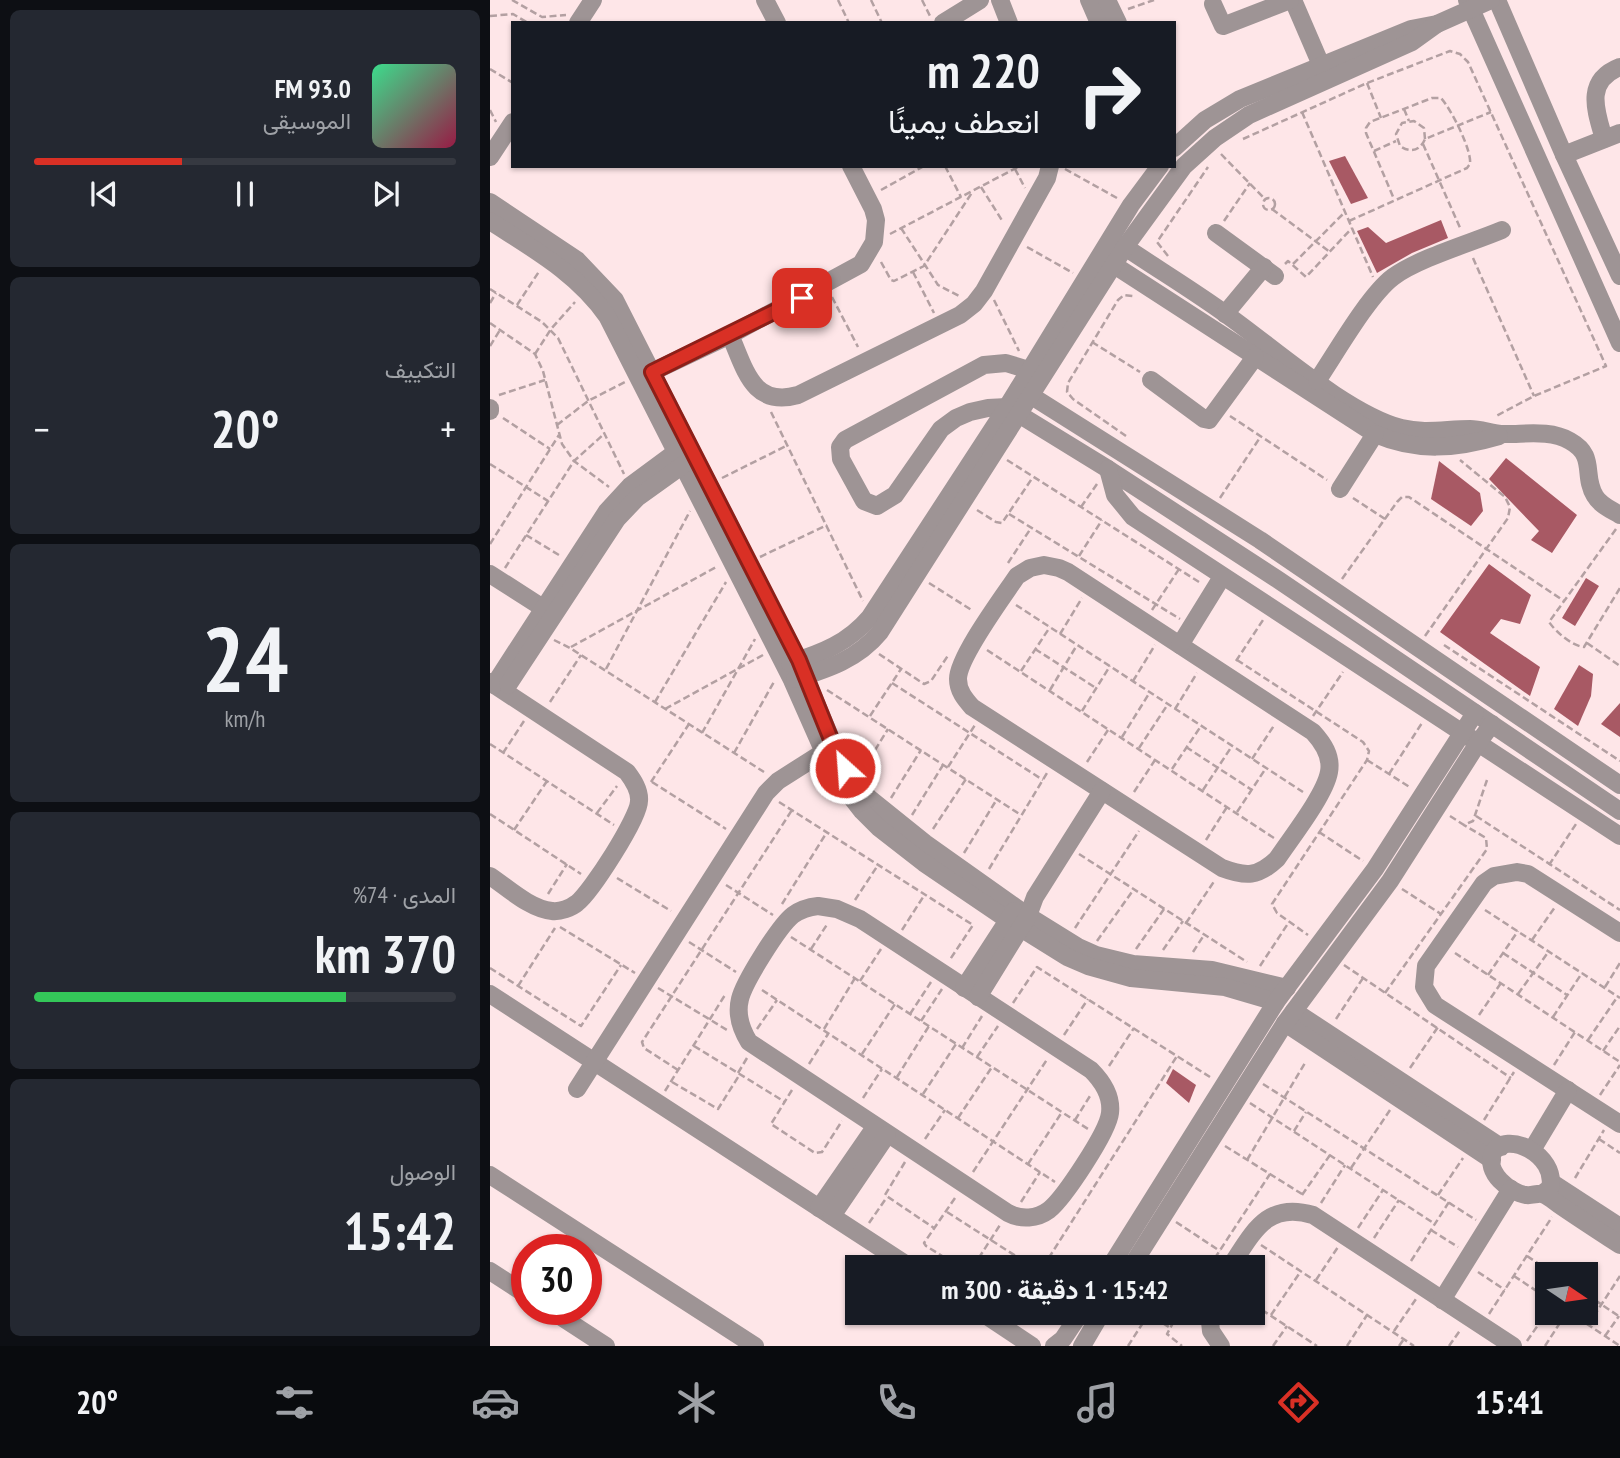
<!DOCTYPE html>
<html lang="ar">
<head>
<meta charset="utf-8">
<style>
	:root { --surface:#171b24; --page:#242831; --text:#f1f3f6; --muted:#9ea1a6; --line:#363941; --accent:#d93025 }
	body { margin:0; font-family:"PT Sans Narrow",Vazirmatn,sans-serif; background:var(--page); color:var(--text); direction:rtl; height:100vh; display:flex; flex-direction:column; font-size:26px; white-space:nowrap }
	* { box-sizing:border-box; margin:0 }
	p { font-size:23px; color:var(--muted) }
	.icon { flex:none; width:38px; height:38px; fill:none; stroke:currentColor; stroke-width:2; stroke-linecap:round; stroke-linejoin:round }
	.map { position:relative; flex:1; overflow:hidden; direction:ltr }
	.side { display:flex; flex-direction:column; gap:10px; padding:10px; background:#0d0f14; width:490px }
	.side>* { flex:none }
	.guide { position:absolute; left:21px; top:21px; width:665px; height:147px; border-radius:0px; box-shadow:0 2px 5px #0004; direction:rtl; background:#171b24; color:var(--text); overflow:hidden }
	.needle { width:46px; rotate:103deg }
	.fabs { position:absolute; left:1045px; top:1262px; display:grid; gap:14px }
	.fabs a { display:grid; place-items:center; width:63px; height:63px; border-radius:0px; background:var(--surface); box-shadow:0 2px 5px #0004; font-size:35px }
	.speed { position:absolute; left:21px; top:1234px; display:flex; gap:14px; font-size:35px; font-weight:700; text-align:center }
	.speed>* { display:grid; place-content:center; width:91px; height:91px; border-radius:50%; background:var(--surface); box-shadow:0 2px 5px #0004; line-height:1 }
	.speed .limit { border:10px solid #d22; background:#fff; color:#111 }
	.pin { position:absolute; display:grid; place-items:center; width:60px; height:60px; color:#fff; margin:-30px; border-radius:14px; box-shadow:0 4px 10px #0006 }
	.me { position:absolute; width:77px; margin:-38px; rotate:334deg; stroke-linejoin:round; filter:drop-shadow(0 0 5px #0008) }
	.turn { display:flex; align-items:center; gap:24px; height:147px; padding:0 21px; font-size:32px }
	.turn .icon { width:91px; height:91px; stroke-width:2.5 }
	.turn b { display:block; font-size:49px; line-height:60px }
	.big { font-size:52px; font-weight:700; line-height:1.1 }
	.side .tile { flex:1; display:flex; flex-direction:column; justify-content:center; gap:10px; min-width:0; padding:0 24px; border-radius:10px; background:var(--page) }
	.side .dial { align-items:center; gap:0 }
	.dial b { font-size:91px; line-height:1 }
	.song { display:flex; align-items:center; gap:21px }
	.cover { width:84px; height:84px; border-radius:10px; background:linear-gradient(135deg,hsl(150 70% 55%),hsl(340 70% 35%)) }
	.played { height:7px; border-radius:4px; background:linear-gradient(90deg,var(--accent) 35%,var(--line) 35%) }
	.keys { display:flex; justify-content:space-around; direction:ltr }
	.heat { display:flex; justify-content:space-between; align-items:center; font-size:38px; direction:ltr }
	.charge { height:10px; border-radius:5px; background:linear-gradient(90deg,#34c759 74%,var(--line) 0) }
	.trip { position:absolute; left:355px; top:1255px; width:420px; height:70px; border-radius:0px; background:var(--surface); box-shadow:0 2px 5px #0004; font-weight:700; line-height:70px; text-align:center; direction:rtl }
	.menu { display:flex; height:112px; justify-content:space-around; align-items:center; background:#090b0e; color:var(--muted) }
	.menu .icon { width:49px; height:49px }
	.menu .on { color:var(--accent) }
	.menu b { font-size:32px; color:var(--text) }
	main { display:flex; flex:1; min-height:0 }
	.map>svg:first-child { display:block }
	.building { fill:#a85964 }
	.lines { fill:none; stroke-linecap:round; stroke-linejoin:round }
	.path { stroke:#b3a0a2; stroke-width:2.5; stroke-dasharray:7 3.5; stroke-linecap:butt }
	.minor { stroke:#9e9495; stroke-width:18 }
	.route-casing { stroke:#8d1f18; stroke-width:18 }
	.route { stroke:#d93025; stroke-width:12 }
</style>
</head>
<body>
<main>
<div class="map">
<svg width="1130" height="1346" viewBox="0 0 1130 1346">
	<rect width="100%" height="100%" fill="#fee6e8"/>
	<g class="building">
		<polygon points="855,156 878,198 861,204 839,161"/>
		<polygon points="951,220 958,238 922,253 887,273 867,231 878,227 896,243"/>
		<polygon points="1016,458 1087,515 1062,553 1041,540 1049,531 999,479"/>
		<polygon points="949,461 990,493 993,511 981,526 941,499"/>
		<polygon points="999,564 1041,595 1030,624 1011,619 1000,633 1050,667 1040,696 950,632"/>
		<polygon points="1096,578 1109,586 1085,626 1072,618"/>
		<polygon points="1089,665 1103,674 1101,696 1088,726 1064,709"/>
		<polygon points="1130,703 1130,737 1111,724"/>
		<polygon points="683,1069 706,1085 699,1103 676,1083"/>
	</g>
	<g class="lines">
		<g class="path">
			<polyline points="22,0 52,17 76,15"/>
			<polyline points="348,0 359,23"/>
			<polyline points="381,0 392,23"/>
			<polyline points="432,0 440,16"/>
			<polyline points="638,9 664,0"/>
			<polyline points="0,16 23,14 38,23"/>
			<polyline points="0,69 23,83"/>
			<polyline points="877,83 891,118"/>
			<polyline points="914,109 919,121"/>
			<polyline points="0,110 6,122"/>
			<polyline points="812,112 883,277"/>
			<polyline points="753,139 877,83 960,51 970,54 978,62 1116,366 1044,396 1006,416"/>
			<path d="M935,139L934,128L924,121L912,123L906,134L910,146C920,153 930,151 935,139L1001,112"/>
			<polyline points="933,144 971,230"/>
			<polyline points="884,151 906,141"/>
			<polyline points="731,154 775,199"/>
			<polyline points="455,166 471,197"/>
			<polyline points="525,169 535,188"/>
			<polyline points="575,169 627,198"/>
			<polyline points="491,187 513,222"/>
			<polyline points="391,190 434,166"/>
			<circle cx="779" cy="204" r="6"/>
			<polyline points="782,209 840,252"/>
			<polyline points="734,221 760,183"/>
			<path d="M859,221L977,168L980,164C982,150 961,109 951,98H942L880,122L876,128V133L904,199"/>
			<polyline points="411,228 448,285 469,296"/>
			<polyline points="400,234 530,166"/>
			<polyline points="537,247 583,273"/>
			<polyline points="678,256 667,242 718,167"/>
			<polyline points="983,258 1044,396"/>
			<polyline points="391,262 401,280 404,281 434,266 483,191"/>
			<polyline points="795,264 798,261 816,277 862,228"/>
			<polyline points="803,264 855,212"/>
			<polyline points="423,272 444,313"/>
			<polyline points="0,289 52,322 68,338 134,474"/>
			<polyline points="342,297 368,347"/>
			<polyline points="504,300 529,351"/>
			<polyline points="0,303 6,293"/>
			<polyline points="27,305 50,270"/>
			<polyline points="0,323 45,354 53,371 72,444 84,461 119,487"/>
			<polyline points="602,342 650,372"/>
			<polyline points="0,346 10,330"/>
			<polyline points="45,354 61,329 85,302"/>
			<polyline points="9,395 55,380"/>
			<polyline points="281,412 373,601"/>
			<polyline points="740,416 837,480"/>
			<polyline points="13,418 60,449"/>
			<polyline points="67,425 98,401 135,382"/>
			<polyline points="636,436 583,399 577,392 578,383 628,300 634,295 643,296"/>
			<polyline points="517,460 709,582"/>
			<polyline points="0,464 58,501"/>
			<polyline points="232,478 298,445"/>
			<polyline points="730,498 771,436"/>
			<polyline points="863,498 895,519"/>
			<polyline points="591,507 607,484"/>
			<polyline points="487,510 506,522 512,523 543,477"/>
			<polyline points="519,514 690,619"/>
			<path d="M1126,529L1059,622C1066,632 1082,646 1094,647L1130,588"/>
			<polyline points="36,535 69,555"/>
			<polyline points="0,544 69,435"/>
			<polyline points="589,556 612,520"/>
			<polyline points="270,557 337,525"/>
			<polyline points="518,563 541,528"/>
			<polyline points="15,568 84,461 114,434"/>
			<polyline points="852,579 907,502 912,497 919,497 1074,601"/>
			<polyline points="439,583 483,611"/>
			<polyline points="526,605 813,792"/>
			<polyline points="662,610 689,569"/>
			<polyline points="570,634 592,598"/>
			<polyline points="935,636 1018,518 1020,507 1015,497 970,460"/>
			<polyline points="64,640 80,648 274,772"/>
			<polyline points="1097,643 1130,666"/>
			<polyline points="954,645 1130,761"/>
			<polyline points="81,647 228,566"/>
			<polyline points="545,649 606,688"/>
			<polyline points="497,650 784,838"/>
			<polyline points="389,654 434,684 441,681 459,654"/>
			<polyline points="747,660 873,742 879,751 877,760 782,904 787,913 818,935"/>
			<polyline points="746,661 773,620"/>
			<polyline points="116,669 200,511"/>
			<polyline points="531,671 560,627"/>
			<polyline points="643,681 665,645"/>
			<polyline points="402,683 553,780"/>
			<polyline points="337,690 531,815"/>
			<polyline points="560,690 587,645"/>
			<polyline points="60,702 91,655"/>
			<polyline points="165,702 236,582"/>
			<polyline points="175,709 273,655"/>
			<polyline points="685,709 707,673"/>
			<polyline points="592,711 620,666"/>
			<polyline points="380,716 411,669"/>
			<polyline points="823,716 853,672"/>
			<polyline points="212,733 265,639"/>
			<polyline points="632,737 660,692"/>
			<polyline points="0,744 124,825"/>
			<polyline points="696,747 762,790"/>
			<polyline points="649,748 678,704"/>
			<polyline points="13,753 34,721"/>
			<polyline points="244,753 285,680"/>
			<polyline points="762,759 785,724"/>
			<polyline points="877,760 921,788"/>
			<polyline points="597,762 618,730"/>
			<polyline points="458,767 485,725"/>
			<polyline points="374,768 398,729"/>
			<polyline points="682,769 711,726"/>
			<polyline points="899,774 932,723"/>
			<polyline points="161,782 199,724"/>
			<polyline points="162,782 236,829"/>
			<polyline points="713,790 742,746"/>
			<polyline points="644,792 665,760"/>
			<polyline points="401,798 431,750"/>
			<polyline points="289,802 483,925 459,961"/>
			<polyline points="747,812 776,768"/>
			<polyline points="107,813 127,786"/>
			<polyline points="0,814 91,874"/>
			<polyline points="422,815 453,765"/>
			<polyline points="960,816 974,825 983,821 997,780"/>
			<polyline points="986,816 1130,910"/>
			<polyline points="443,829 476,779"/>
			<polyline points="24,830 57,781"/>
			<polyline points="829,832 873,861"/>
			<polyline points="716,840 737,807"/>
			<polyline points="474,853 507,799"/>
			<polyline points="589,854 757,962"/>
			<polyline points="1059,865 1086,824"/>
			<polyline points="499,869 557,773"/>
			<polyline points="127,878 181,911"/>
			<polyline points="236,885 283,915"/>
			<polyline points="912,889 951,914"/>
			<polyline points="58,894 77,864"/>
			<polyline points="365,900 388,865"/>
			<polyline points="292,904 337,832"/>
			<polyline points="995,910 1130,998"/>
			<polyline points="696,923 725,880"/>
			<polyline points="70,927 145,973"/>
			<polyline points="585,928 649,831"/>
			<polyline points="412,930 435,894"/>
			<polyline points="301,937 598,1129"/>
			<polyline points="1042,940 1065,907"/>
			<polyline points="607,941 644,889"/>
			<polyline points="199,942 246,972"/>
			<polyline points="321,949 338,923"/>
			<polyline points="646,949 674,909"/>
			<polyline points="673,950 693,921"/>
			<polyline points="703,952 714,935"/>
			<polyline points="965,953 1130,1062"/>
			<polyline points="1013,953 1077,995"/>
			<polyline points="854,965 1021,1078"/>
			<polyline points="770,966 799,922"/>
			<polyline points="0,968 91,1026 131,965"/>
			<polyline points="998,975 1028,931"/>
			<polyline points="370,981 391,949"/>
			<polyline points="28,986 65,928"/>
			<polyline points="1115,987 1130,963"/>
			<polyline points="168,988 237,1030"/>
			<polyline points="272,990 565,1182"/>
			<polyline points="895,993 997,849 996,838 974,825"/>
			<polyline points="1028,994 1059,951"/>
			<polyline points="523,1003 547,967 720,1077"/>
			<polyline points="420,1014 441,982"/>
			<polyline points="989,1015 1011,983"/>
			<polyline points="1063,1017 1092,973"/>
			<polyline points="846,1019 873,978"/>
			<polyline points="431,1021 452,989"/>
			<polyline points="267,1029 287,1000"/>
			<polyline points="334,1029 365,978"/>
			<polyline points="574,1035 598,999"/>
			<polyline points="1098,1040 1128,996"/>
			<polyline points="204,1046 295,1102"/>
			<polyline points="472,1048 492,1016"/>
			<polyline points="1113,1051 1130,1026"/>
			<polyline points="372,1054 405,1004"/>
			<polyline points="487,1057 508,1026"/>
			<polyline points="319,1064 338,1034"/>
			<polyline points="1064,1065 1085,1032"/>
			<polyline points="619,1066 644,1028"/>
			<polyline points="920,1068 948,1027"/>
			<polyline points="188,1070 154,1048 152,1042 302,810"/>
			<polyline points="248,1073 257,1058"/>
			<polyline points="407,1077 439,1026"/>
			<polyline points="182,1082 228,1109 250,1074"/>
			<polyline points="773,1084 986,1220"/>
			<polyline points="302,1090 281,1124 325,1153 332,1152 352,1121"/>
			<polyline points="175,1091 235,995"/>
			<polyline points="433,1094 466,1044"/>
			<polyline points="1110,1095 1130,1065"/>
			<polyline points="373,1098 392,1069"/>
			<polyline points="760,1103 945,1224"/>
			<polyline points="468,1118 502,1067"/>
			<polyline points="585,1120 600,1096"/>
			<polyline points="994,1120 1024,1072"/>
			<polyline points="804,1131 816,1112"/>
			<polyline points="435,1139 455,1110"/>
			<polyline points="1109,1139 1130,1153"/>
			<polyline points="735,1146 812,1194"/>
			<polyline points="757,1160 815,1063"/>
			<polyline points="415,1162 395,1195 444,1228"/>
			<polyline points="538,1164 572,1112"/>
			<polyline points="861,1168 900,1110"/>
			<polyline points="483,1172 558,1058"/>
			<polyline points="1085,1178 1114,1130"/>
			<polyline points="812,1195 840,1155"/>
			<polyline points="948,1195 973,1158"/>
			<polyline points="465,1198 434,1243 436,1246 470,1267"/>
			<polyline points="531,1202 550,1172"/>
			<polyline points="831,1203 855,1165"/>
			<polyline points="457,1212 543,1267"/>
			<polyline points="686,1222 730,1251"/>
			<polyline points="379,1223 397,1197"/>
			<polyline points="868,1228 893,1190"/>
			<polyline points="941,1230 968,1247"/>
			<polyline points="884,1238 909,1200"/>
			<polyline points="771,1245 924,1346"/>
			<polyline points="1037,1256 1064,1274"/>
			<polyline points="921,1261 959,1202"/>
			<polyline points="483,1267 510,1225"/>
			<polyline points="553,1267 687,1056"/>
			<polyline points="719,1267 780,1174"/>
			<polyline points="988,1272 1015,1290"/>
			<polyline points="1024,1276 1057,1298"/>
			<polyline points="826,1280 848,1247"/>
			<polyline points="1046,1290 1059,1271"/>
			<polyline points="1096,1294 1130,1317"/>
			<polyline points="763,1304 827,1346"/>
			<polyline points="655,1312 679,1327"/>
			<polyline points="689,1312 677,1334 692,1346"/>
			<polyline points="1079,1312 1130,1346"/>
			<polyline points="999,1314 1062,1217"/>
			<polyline points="781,1315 811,1271"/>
			<polyline points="1098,1325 1130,1276"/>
			<polyline points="904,1331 926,1299"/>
			<polyline points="1115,1336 1129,1316"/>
			<polyline points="1037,1341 1057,1312"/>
			<polyline points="638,1346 658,1315"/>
			<polyline points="783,1346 797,1326"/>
			<polyline points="857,1346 877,1315"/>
			<polyline points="909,1346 914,1339"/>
			<polyline points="959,1346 971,1329"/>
			<polyline points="1055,1346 1077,1312"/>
		</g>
		<g class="minor">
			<polyline points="275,0 287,23"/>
			<polyline points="510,0 519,23"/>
			<polyline points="599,0 609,23"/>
			<polyline points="617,0 628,23"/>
			<polyline points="803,0 831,65"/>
			<polyline points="977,0 1130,343"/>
			<polyline points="1007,0 1074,155 1130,276"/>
			<polyline points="723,4 733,26 800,0"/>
			<polyline points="88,23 103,0"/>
			<polyline points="453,23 490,0"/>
			<path d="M1114,139C1106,111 1094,81 1130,67"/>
			<polyline points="684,148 715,120 750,99 921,29 947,24 1001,0"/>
			<polyline points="1074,155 1130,133"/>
			<polyline points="0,157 23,122"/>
			<polyline points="0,202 87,260 125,300 308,660 347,753 365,782 379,798 435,843 538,916 588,947 606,955 643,964 722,970 797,988"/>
			<path d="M0,221C43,249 87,273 117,316L302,680L344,775L372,811L389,828L434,863L518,920L577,957L598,966L641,978L735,987L786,1002"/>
			<polyline points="726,233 785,276"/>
			<path d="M635,247C669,270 704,291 737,315C785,349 856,413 911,428C935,434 956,429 980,429C993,429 1004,435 1017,434C1037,434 1061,430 1080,441C1107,456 1092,475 1105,496C1110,505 1122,510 1130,515"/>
			<path d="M624,265L885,434C927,452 965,449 1009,436"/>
			<polyline points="735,314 774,267"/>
			<path d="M240,335C255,368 262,408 308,395L470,315L484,304L494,291L557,178L560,166"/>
			<polyline points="539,370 516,363 494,365 355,440 350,447 351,459 374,501 387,506 405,495 451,429 466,418 480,412 498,408 517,407 618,469 787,579 1130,811"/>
			<polyline points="162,372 240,335 371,264 384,242 386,220 383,209 361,166"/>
			<polyline points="661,380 714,419 719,420 765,357"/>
			<path d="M827,381C846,353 878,296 903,277C929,258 981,243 1012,230"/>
			<polyline points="529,388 770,540 1130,785"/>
			<polyline points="0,408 0,411"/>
			<polyline points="618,469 625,495 643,517 1130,836"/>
			<polyline points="850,489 885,434"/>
			<path d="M554,565L569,568L578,572L823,732C833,743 842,756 839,772C835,795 801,838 787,859C768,877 756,877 732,868L482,707C475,699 468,691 468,679C468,657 513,597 527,576L540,568Z"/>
			<polyline points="0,574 53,608"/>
			<polyline points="690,645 732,577"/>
			<path d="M300,663C332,653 358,643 380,617L517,407L641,205L670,166"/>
			<path d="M305,679C338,669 368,659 390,632L635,247L694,166L725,138L759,115L922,42L947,24"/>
			<path d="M0,682L137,772C143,780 150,790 149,801C149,818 101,892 87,903C81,908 70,912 62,911C40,909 18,888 0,876"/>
			<polyline points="4,685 117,511 140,486 186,452"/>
			<polyline points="18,685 127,519 147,498 193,465"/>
			<path d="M328,906L347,909L370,919L601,1070C613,1082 622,1096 620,1113C618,1132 574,1198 559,1210C547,1219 531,1220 518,1213L259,1042C251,1029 246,1015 250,999C254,982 289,926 303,915C310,910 319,907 328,906Z"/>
			<polyline points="1130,933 1038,874 1027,872 1004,876 994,883 936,966 934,987 945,1005 1130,1124"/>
			<polyline points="474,988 524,911"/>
			<polyline points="0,994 420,1267"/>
			<polyline points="488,997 538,916 545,897 612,791"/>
			<polyline points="804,1011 1011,1147"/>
			<polyline points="795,1023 1002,1160"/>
			<polyline points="87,1089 276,793 288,781 332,753"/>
			<polyline points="1042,1150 1078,1090"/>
			<polyline points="0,1175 265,1346"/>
			<polyline points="1061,1182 1130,1227"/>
			<path d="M1052,1194L1060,1188C1068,1155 1015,1129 1003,1153C994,1172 1020,1193 1036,1195C1041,1196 1048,1193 1052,1194C1058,1195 1066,1203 1071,1206C1090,1219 1110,1232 1130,1245"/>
			<polyline points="329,1208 385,1127"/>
			<polyline points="342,1216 397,1135"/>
			<polyline points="620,1267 786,1002 885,869 985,713"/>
			<polyline points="641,1267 795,1023 900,881 988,743 1002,724"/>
			<path d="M740,1267C763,1233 776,1201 823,1215L1023,1346"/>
			<polyline points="0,1271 37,1295"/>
			<polyline points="952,1300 1021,1189"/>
			<polyline points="59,1309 116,1346"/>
			<polyline points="491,1312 542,1346"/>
			<polyline points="719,1312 721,1331 731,1346"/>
			<polyline points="564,1346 573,1339 591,1312"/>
			<polyline points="592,1346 612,1312"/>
		</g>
	</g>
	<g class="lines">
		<defs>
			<polyline id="route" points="312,298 162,372 309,660 340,737 355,768"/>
		</defs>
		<use href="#route" class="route-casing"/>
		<use href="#route" class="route"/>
	</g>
</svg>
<div class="fabs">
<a><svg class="needle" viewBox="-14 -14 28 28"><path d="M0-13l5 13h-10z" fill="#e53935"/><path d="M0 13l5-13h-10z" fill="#9ea1a6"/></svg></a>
</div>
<div class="speed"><div class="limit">30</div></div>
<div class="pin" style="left:312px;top:298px;background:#d93025"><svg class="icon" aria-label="arrive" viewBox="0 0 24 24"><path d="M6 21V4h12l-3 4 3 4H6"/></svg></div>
<svg class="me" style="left:355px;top:768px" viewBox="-20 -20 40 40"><circle r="17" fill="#d93025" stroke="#fff" stroke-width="3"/><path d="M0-11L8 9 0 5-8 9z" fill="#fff"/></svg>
<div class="trip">15:42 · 1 دقيقة · 300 m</div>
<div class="guide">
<div class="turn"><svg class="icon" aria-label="right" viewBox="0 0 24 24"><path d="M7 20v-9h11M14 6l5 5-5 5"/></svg><div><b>220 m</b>انعطف يمينًا</div></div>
</div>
</div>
<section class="side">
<div class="tile">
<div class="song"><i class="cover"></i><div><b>93.0 FM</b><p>الموسيقى</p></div></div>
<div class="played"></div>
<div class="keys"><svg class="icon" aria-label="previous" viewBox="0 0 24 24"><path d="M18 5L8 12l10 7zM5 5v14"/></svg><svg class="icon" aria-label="pause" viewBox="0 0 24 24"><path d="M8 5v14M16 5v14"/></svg><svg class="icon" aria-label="next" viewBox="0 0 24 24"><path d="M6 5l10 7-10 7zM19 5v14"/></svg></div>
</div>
<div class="tile"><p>التكييف</p>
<div class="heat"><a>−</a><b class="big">20°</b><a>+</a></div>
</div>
<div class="tile dial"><b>24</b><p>km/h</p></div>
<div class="tile"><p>المدى · 74%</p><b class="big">370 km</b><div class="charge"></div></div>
<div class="tile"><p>الوصول</p><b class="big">15:42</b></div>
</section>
</main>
<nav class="menu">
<b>15:41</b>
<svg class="icon on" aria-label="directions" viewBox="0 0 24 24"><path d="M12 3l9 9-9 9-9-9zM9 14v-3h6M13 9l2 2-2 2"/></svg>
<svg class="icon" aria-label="music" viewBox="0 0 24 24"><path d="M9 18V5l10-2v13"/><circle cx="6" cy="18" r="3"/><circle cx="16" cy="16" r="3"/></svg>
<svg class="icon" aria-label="phone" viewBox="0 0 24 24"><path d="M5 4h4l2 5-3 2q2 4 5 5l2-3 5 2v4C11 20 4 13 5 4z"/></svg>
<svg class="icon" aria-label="climate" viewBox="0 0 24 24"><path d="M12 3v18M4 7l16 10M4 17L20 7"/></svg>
<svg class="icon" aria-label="car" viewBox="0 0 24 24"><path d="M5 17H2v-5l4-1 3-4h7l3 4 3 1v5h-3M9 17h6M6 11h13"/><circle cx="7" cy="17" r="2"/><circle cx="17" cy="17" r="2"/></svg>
<svg class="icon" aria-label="filters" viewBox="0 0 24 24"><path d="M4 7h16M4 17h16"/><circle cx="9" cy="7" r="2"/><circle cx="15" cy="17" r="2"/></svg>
<b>20°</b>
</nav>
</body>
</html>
